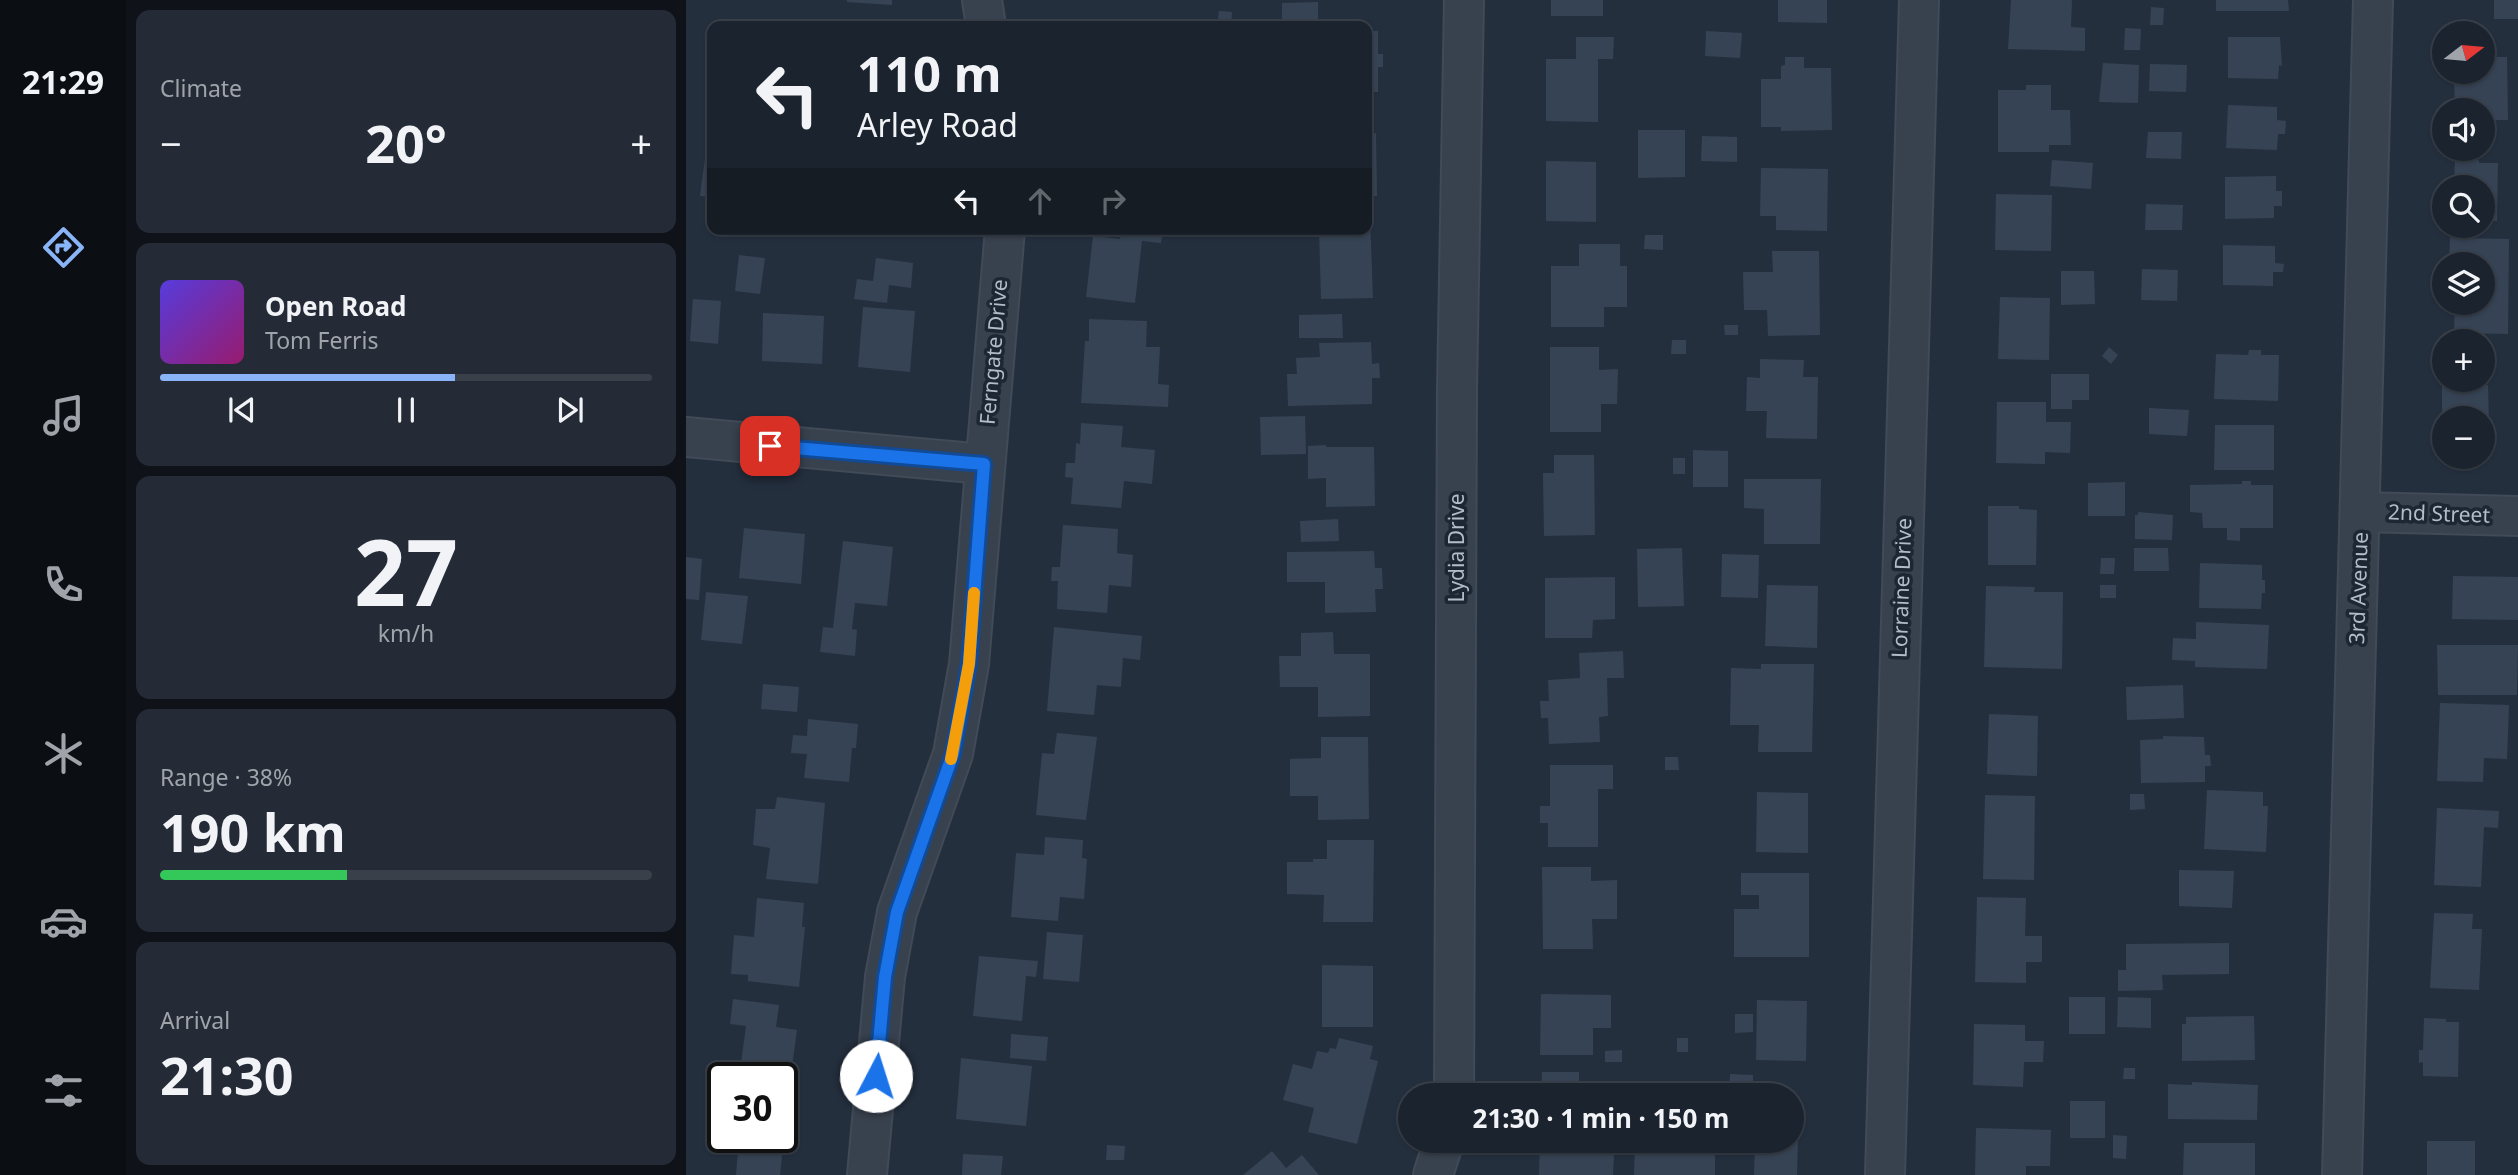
<!DOCTYPE html>
<html lang="en">
<head>
<meta charset="utf-8">
<style>
	:root { --surface:#1b232e; --page:#242b36; --text:#f1f3f6; --muted:#a0a4aa; --line:#39404a; --accent:#8ab4f8 }
	body { margin:0; font-family:"Noto Sans",sans-serif; background:var(--page); color:var(--text); height:100vh; display:flex; flex-direction:column; font-size:26px; white-space:nowrap }
	* { box-sizing:border-box; margin:0 }
	p { font-size:23px; color:var(--muted) }
	.icon { flex:none; width:38px; height:38px; fill:none; stroke:currentColor; stroke-width:2; stroke-linecap:round; stroke-linejoin:round }
	.map { position:relative; flex:1; overflow:hidden }
	.sheet { display:flex; flex-direction:column; gap:10px; padding:10px; background:#0f1319; width:560px }
	.sheet>* { flex:none }
	.hud { position:absolute; left:21px; top:21px; width:665px; height:214px; border-radius:14px; box-shadow:0 2px 5px #0004,0 0 0 2px var(--line); background:#1b232e; color:var(--text); overflow:hidden }
	.needle { width:46px; rotate:74deg }
	.controls { position:absolute; left:1746px; top:21px; display:grid; gap:14px }
	.controls a { display:grid; place-items:center; width:63px; height:63px; border-radius:50%; background:var(--surface); box-shadow:0 2px 5px #0004,0 0 0 2px var(--line); font-size:35px }
	.speed { position:absolute; left:21px; top:1062px; display:flex; gap:14px; font-size:35px; font-weight:700; text-align:center }
	.speed>* { display:grid; place-content:center; width:91px; height:91px; border-radius:50%; background:var(--surface); box-shadow:0 2px 5px #0004,0 0 0 2px var(--line); line-height:1 }
	.speed .limit { border:4px solid #111; border-radius:10px; background:#fff; color:#111 }
	.pin { position:absolute; display:grid; place-items:center; width:60px; height:60px; color:#fff; margin:-30px; border-radius:14px; box-shadow:0 4px 10px #0006 }
	.me { position:absolute; width:77px; margin:-38px; rotate:5deg; stroke-linejoin:round; filter:drop-shadow(0 0 5px #0008) }
	.turn { display:flex; align-items:center; gap:24px; height:147px; padding:0 35px; font-size:32px }
	.turn .icon { width:91px; height:91px; stroke-width:2.5 }
	.turn b { display:block; font-size:49px; line-height:60px }
	.lanes { display:flex; align-items:center; height:66px; padding:0 35px; background:#0003; justify-content:center; gap:35px; direction:ltr }
	.lanes .off { opacity:.35 }
	.big { font-size:52px; font-weight:700; line-height:1.1 }
	.sheet .card { flex:1; display:flex; flex-direction:column; justify-content:center; gap:10px; min-width:0; padding:0 24px; border-radius:14px; background:var(--page) }
	.sheet .dial { align-items:center; gap:0 }
	.dial b { font-size:91px; line-height:1 }
	.song { display:flex; align-items:center; gap:21px }
	.cover { width:84px; height:84px; border-radius:10px; background:linear-gradient(135deg,hsl(250 70% 55%),hsl(320 70% 35%)) }
	.played { height:7px; border-radius:4px; background:linear-gradient(90deg,var(--accent) 60%,var(--line) 60%) }
	.keys { display:flex; justify-content:space-around; direction:ltr }
	.heat { display:flex; justify-content:space-between; align-items:center; font-size:38px; direction:ltr }
	.charge { height:10px; border-radius:5px; background:linear-gradient(90deg,#34c759 38%,var(--line) 0) }
	.trip { position:absolute; left:712px; top:1083px; width:406px; height:70px; border-radius:35px; background:var(--surface); box-shadow:0 2px 5px #0004,0 0 0 2px var(--line); font-weight:700; line-height:70px; text-align:center }
	main { display:flex; flex:1; min-height:0 }
	.dock { display:flex; flex-direction:column; width:126px; justify-content:space-around; align-items:center; background:#0b0e12; color:var(--muted) }
	.dock .icon { width:49px; height:49px }
	.dock .selected { color:var(--accent) }
	.dock b { font-size:32px; color:var(--text) }
	.map>svg:first-child { display:block }
	.building { fill:#364354 }
	.lines { fill:none; stroke-linecap:round; stroke-linejoin:round }
	.minor-casing { stroke:#414a57; stroke-width:42 }
	.minor { stroke:#38414e; stroke-width:38 }
	.route-casing { stroke:#114b97; stroke-width:18 }
	.route { stroke:#1a73e8; stroke-width:12 }
	.slow { stroke:#f59e0b; stroke-width:12 }
	.labels { text-anchor:middle; stroke-width:7; stroke-linejoin:round; paint-order:stroke }
	.street-label { font-size:21px; fill:#b4bcc9; stroke:#1d2633 }
</style>
</head>
<body>
<main>
<nav class="dock">
<b>21:29</b>
<svg class="icon selected" aria-label="directions" viewBox="0 0 24 24"><path d="M12 3l9 9-9 9-9-9zM9 14v-3h6M13 9l2 2-2 2"/></svg>
<svg class="icon" aria-label="music" viewBox="0 0 24 24"><path d="M9 18V5l10-2v13"/><circle cx="6" cy="18" r="3"/><circle cx="16" cy="16" r="3"/></svg>
<svg class="icon" aria-label="phone" viewBox="0 0 24 24"><path d="M5 4h4l2 5-3 2q2 4 5 5l2-3 5 2v4C11 20 4 13 5 4z"/></svg>
<svg class="icon" aria-label="climate" viewBox="0 0 24 24"><path d="M12 3v18M4 7l16 10M4 17L20 7"/></svg>
<svg class="icon" aria-label="car" viewBox="0 0 24 24"><path d="M5 17H2v-5l4-1 3-4h7l3 4 3 1v5h-3M9 17h6M6 11h13"/><circle cx="7" cy="17" r="2"/><circle cx="17" cy="17" r="2"/></svg>
<svg class="icon" aria-label="filters" viewBox="0 0 24 24"><path d="M4 7h16M4 17h16"/><circle cx="9" cy="7" r="2"/><circle cx="15" cy="17" r="2"/></svg>
</nav>
<section class="sheet">
<div class="card"><p>Climate</p>
<div class="heat"><a>−</a><b class="big">20°</b><a>+</a></div>
</div>
<div class="card">
<div class="song"><i class="cover"></i><div><b>Open Road</b><p>Tom Ferris</p></div></div>
<div class="played"></div>
<div class="keys"><svg class="icon" aria-label="previous" viewBox="0 0 24 24"><path d="M18 5L8 12l10 7zM5 5v14"/></svg><svg class="icon" aria-label="pause" viewBox="0 0 24 24"><path d="M8 5v14M16 5v14"/></svg><svg class="icon" aria-label="next" viewBox="0 0 24 24"><path d="M6 5l10 7-10 7zM19 5v14"/></svg></div>
</div>
<div class="card dial"><b>27</b><p>km/h</p></div>
<div class="card"><p>Range · 38%</p><b class="big">190 km</b><div class="charge"></div></div>
<div class="card"><p>Arrival</p><b class="big">21:30</b></div>
</section>
<div class="map">
<svg width="1832" height="1175" viewBox="0 0 1832 1175">
	<rect width="100%" height="100%" fill="#242f3e"/>
	<g class="building">
		<polygon points="161,0 206,0 206,5 161,2"/>
		<rect x="865" y="0" width="52" height="16"/>
		<polygon points="1092,0 1141,0 1141,23 1092,22"/>
		<polygon points="1325,0 1386,0 1385,27 1399,28 1399,51 1322,49"/>
		<polygon points="1530,0 1602,0 1603,11 1530,11"/>
		<rect x="1808" y="0" width="24" height="19"/>
		<polygon points="632,2 632,26 596,26 596,3"/>
		<polygon points="1465,7 1478,8 1477,25 1464,25"/>
		<polygon points="533,11 546,12 545,26 531,26"/>
		<polygon points="1439,28 1455,29 1454,50 1438,50"/>
		<polygon points="681,31 692,31 692,54 697,54 697,67 692,67 692,92 681,92"/>
		<polygon points="1020,31 1056,33 1054,58 1019,56"/>
		<polygon points="890,37 928,37 927,59 912,59 912,122 860,121 860,59 890,59"/>
		<polygon points="1542,37 1594,37 1596,66 1593,65 1592,79 1542,78"/>
		<polygon points="1797,38 1807,38 1808,57 1821,57 1822,120 1797,120 1797,110 1769,110 1768,72 1797,72"/>
		<polygon points="1099,57 1118,57 1118,68 1145,68 1146,130 1095,131 1095,127 1075,127 1075,79 1095,79 1095,66 1099,65"/>
		<polygon points="1417,63 1453,65 1452,103 1413,102"/>
		<polygon points="1464,64 1501,65 1500,92 1463,91"/>
		<polygon points="1340,85 1365,85 1365,110 1384,110 1385,145 1363,145 1363,152 1312,152 1312,90 1340,90"/>
		<polygon points="1542,105 1591,107 1591,120 1600,121 1599,134 1592,134 1591,150 1540,148"/>
		<polygon points="952,130 999,130 999,177 952,178"/>
		<polygon points="1462,132 1496,132 1495,159 1460,158"/>
		<polygon points="690,133 691,196 681,196 681,134"/>
		<polygon points="1016,136 1051,137 1051,162 1015,161"/>
		<polygon points="19,158 26,159 26,197 14,196"/>
		<polygon points="1769,159 1793,160 1793,163 1812,163 1811,221 1797,221 1797,187 1768,187"/>
		<polygon points="1366,160 1407,163 1405,189 1364,186"/>
		<polygon points="860,161 910,162 910,222 860,221"/>
		<polygon points="1075,168 1142,169 1141,231 1090,230 1090,216 1074,216"/>
		<polygon points="1590,176 1590,191 1596,191 1596,206 1588,206 1588,218 1539,219 1539,177"/>
		<polygon points="1310,194 1366,195 1365,251 1309,250"/>
		<polygon points="1460,204 1497,205 1496,230 1459,230"/>
		<polygon points="681,217 684,217 687,298 635,299 633,229 681,229"/>
		<polygon points="435,229 477,229 475,243 456,241 449,303 400,297 407,236 434,239"/>
		<polygon points="959,235 977,235 977,250 958,249"/>
		<polygon points="1764,238 1823,239 1822,334 1768,333 1769,303 1797,303 1797,264 1763,264"/>
		<polygon points="893,244 934,244 934,266 941,266 941,307 918,307 918,327 865,327 865,266 893,266"/>
		<polygon points="1537,245 1589,246 1589,263 1598,264 1597,272 1587,272 1587,286 1537,285"/>
		<polygon points="1086,251 1133,251 1134,335 1082,336 1081,310 1058,310 1057,272 1087,272"/>
		<polygon points="53,255 79,258 74,294 49,291"/>
		<polygon points="190,258 227,263 225,288 203,285 201,303 168,299 171,279 187,281"/>
		<polygon points="1456,269 1492,270 1491,301 1455,300"/>
		<polygon points="1375,271 1408,271 1409,304 1375,305"/>
		<polygon points="1314,297 1364,298 1363,360 1312,359"/>
		<polygon points="7,299 35,301 32,344 4,341"/>
		<polygon points="177,307 229,311 224,372 172,367"/>
		<polygon points="77,313 138,316 136,364 76,361"/>
		<polygon points="656,314 657,338 613,338 613,315"/>
		<polygon points="403,319 461,321 460,347 474,347 472,384 483,385 482,407 395,403 399,341 403,341"/>
		<polygon points="1038,325 1052,325 1052,335 1039,335"/>
		<polygon points="986,340 1000,340 1000,354 985,354"/>
		<polygon points="685,342 686,364 693,363 694,378 686,378 686,404 602,406 601,374 611,374 610,358 634,357 633,343"/>
		<polygon points="864,347 913,347 913,370 932,369 931,404 915,404 915,432 864,432"/>
		<polygon points="1423,347 1432,355 1425,364 1416,356"/>
		<polygon points="1563,350 1575,350 1575,355 1593,355 1592,401 1528,399 1530,354 1562,355"/>
		<polygon points="1074,359 1118,360 1117,377 1132,377 1131,439 1080,438 1081,411 1060,411 1061,377 1074,378"/>
		<polygon points="1797,368 1801,368 1800,385 1802,385 1803,428 1797,428 1797,418 1759,418 1759,428 1756,428 1756,381 1797,380"/>
		<polygon points="1365,374 1403,374 1403,400 1386,400 1386,409 1365,409"/>
		<polygon points="1311,402 1360,402 1360,422 1385,422 1384,453 1359,452 1359,464 1310,463"/>
		<polygon points="1463,408 1503,410 1501,436 1463,434"/>
		<polygon points="619,416 620,454 575,455 574,417"/>
		<polygon points="395,423 437,426 435,447 469,450 466,484 438,481 435,508 385,504 387,478 379,477 380,463 389,463 390,443 394,444"/>
		<polygon points="1529,425 1588,425 1588,470 1528,470"/>
		<polygon points="640,445 640,447 688,447 689,506 640,507 640,478 622,479 622,446"/>
		<polygon points="1007,450 1042,451 1042,487 1007,487"/>
		<polygon points="868,455 908,455 909,535 858,536 857,473 868,473"/>
		<rect x="987" y="458" width="12" height="16"/>
		<polygon points="1058,479 1135,479 1134,544 1078,544 1078,509 1058,508"/>
		<polygon points="1556,481 1565,481 1565,485 1587,485 1587,528 1554,528 1554,541 1541,540 1541,528 1517,528 1516,513 1504,512 1504,485 1556,484"/>
		<polygon points="1439,482 1439,516 1402,516 1402,483"/>
		<polygon points="1302,506 1333,506 1333,509 1351,510 1350,565 1302,565"/>
		<polygon points="1452,512 1487,515 1486,540 1449,539 1449,515 1452,515"/>
		<polygon points="652,519 653,541 615,542 614,521"/>
		<polygon points="377,525 432,529 431,553 447,555 445,587 423,585 421,613 371,609 372,581 365,581 366,567 374,567"/>
		<polygon points="58,528 119,534 115,584 53,578"/>
		<polygon points="157,541 207,547 201,606 169,603 166,629 171,630 169,656 134,652 137,627 147,628"/>
		<polygon points="996,548 998,606 952,607 951,549"/>
		<polygon points="1448,548 1482,548 1483,571 1448,571"/>
		<polygon points="688,551 689,568 696,568 697,589 689,589 690,612 639,613 639,582 601,582 601,552"/>
		<polygon points="1036,554 1073,555 1072,598 1035,597"/>
		<polygon points="0,557 16,559 13,600 0,599"/>
		<polygon points="1415,558 1429,558 1428,574 1414,574"/>
		<polygon points="1514,563 1576,565 1576,580 1579,580 1579,593 1576,593 1575,609 1513,608"/>
		<polygon points="1767,576 1832,577 1832,620 1766,619"/>
		<polygon points="929,577 929,619 907,620 906,638 859,638 859,578"/>
		<polygon points="1081,585 1132,586 1131,648 1079,646"/>
		<rect x="1414" y="585" width="16" height="13"/>
		<polygon points="1300,586 1349,587 1348,592 1377,592 1376,669 1298,667"/>
		<polygon points="20,592 62,596 56,644 15,640"/>
		<polygon points="1510,622 1583,625 1581,669 1509,667 1509,661 1486,660 1487,638 1510,639"/>
		<polygon points="368,627 456,636 454,660 437,658 435,687 411,685 408,715 361,711"/>
		<polygon points="647,632 648,654 684,654 684,716 632,717 632,687 594,687 593,656 615,656 615,633"/>
		<polygon points="1751,645 1832,645 1831,695 1752,695"/>
		<polygon points="937,651 938,678 921,678 922,716 913,717 914,742 863,744 862,718 855,718 854,701 863,701 862,680 894,678 893,653"/>
		<polygon points="1075,664 1128,664 1126,752 1072,752 1073,725 1044,725 1045,668 1075,669"/>
		<polygon points="77,684 113,687 111,712 75,709"/>
		<polygon points="1497,685 1498,718 1441,720 1440,687"/>
		<polygon points="1754,703 1823,705 1821,759 1798,758 1797,782 1751,781"/>
		<polygon points="1303,714 1352,716 1351,776 1301,774"/>
		<polygon points="122,719 172,724 170,748 166,748 163,782 118,778 121,754 105,753 107,735 121,736"/>
		<polygon points="371,733 411,737 400,820 350,815 356,753 368,754"/>
		<polygon points="1477,736 1518,737 1519,755 1524,755 1525,766 1519,766 1519,782 1455,783 1454,740 1477,739"/>
		<polygon points="635,737 682,737 683,819 632,820 632,796 604,796 604,759 635,758"/>
		<polygon points="979,757 992,757 993,770 979,770"/>
		<polygon points="864,765 927,765 927,789 912,789 912,847 862,847 862,823 854,823 854,806 864,806"/>
		<polygon points="1521,790 1577,792 1577,806 1582,806 1580,852 1518,849"/>
		<polygon points="1071,792 1122,793 1122,853 1070,852"/>
		<polygon points="1444,794 1458,794 1459,809 1444,810"/>
		<polygon points="1299,795 1349,796 1348,880 1297,879"/>
		<polygon points="91,797 139,803 132,884 80,879 84,848 67,845 70,809 89,809"/>
		<polygon points="1751,808 1813,811 1812,828 1798,827 1795,887 1748,885"/>
		<polygon points="359,837 397,840 396,858 401,859 398,899 374,897 372,921 325,917 330,853 358,855"/>
		<polygon points="641,840 688,840 687,922 637,922 638,895 601,894 601,862 627,862 627,859 641,859"/>
		<polygon points="856,867 905,867 905,881 931,880 931,919 906,919 907,949 857,949"/>
		<polygon points="1493,870 1548,871 1546,908 1493,906"/>
		<polygon points="1055,873 1123,873 1123,957 1048,957 1048,909 1073,909 1073,895 1055,895"/>
		<polygon points="1291,897 1340,898 1339,936 1356,936 1356,962 1340,962 1340,983 1289,982"/>
		<polygon points="71,898 118,903 116,927 119,927 113,987 62,981 62,975 45,974 48,935 68,937"/>
		<polygon points="1748,913 1787,914 1786,929 1796,929 1793,990 1744,988"/>
		<polygon points="361,932 397,935 393,982 357,979"/>
		<polygon points="1543,943 1543,974 1476,975 1477,990 1432,991 1432,970 1440,970 1440,944"/>
		<polygon points="293,956 352,961 350,977 340,976 336,1021 287,1016"/>
		<polygon points="636,965 687,966 687,1027 636,1027"/>
		<polygon points="855,994 925,995 925,1028 907,1028 907,1055 854,1055"/>
		<rect x="1383" y="997" width="36" height="37"/>
		<polygon points="1432,997 1465,998 1465,1028 1431,1027"/>
		<polygon points="47,999 93,1005 90,1027 111,1030 103,1089 96,1089 96,1078 53,1078 60,1026 44,1024"/>
		<polygon points="1071,1000 1121,1001 1120,1061 1070,1060"/>
		<polygon points="1049,1014 1067,1014 1067,1032 1049,1033"/>
		<polygon points="1568,1016 1569,1060 1496,1061 1496,1024 1500,1024 1500,1017"/>
		<polygon points="1738,1018 1760,1019 1760,1022 1773,1022 1772,1077 1737,1076 1737,1062 1733,1063 1733,1050 1737,1050"/>
		<polygon points="1288,1024 1339,1025 1339,1041 1358,1041 1357,1062 1338,1062 1337,1087 1287,1085"/>
		<polygon points="325,1034 362,1037 360,1061 324,1058"/>
		<polygon points="653,1038 687,1046 684,1059 692,1061 671,1144 622,1132 628,1108 597,1100 607,1064 626,1069 631,1051 642,1053 644,1048 650,1049"/>
		<rect x="991" y="1038" width="11" height="14"/>
		<polygon points="936,1050 936,1062 919,1062 919,1051"/>
		<polygon points="275,1058 346,1066 340,1126 270,1119"/>
		<polygon points="1438,1068 1449,1068 1449,1079 1437,1079"/>
		<polygon points="856,1072 893,1072 893,1095 855,1095"/>
		<polygon points="1044,1074 1067,1075 1067,1088 1080,1089 1080,1096 1043,1096"/>
		<polygon points="1506,1082 1572,1085 1571,1120 1482,1119 1482,1084 1506,1085"/>
		<rect x="1384" y="1101" width="35" height="37"/>
		<polygon points="1290,1128 1365,1130 1364,1166 1340,1166 1340,1175 1289,1175"/>
		<polygon points="1427,1135 1441,1136 1440,1159 1427,1158"/>
		<polygon points="53,1138 98,1138 94,1175 50,1175"/>
		<polygon points="1106,1140 1112,1140 1111,1175 1068,1175 1069,1141"/>
		<polygon points="854,1141 904,1141 904,1154 928,1155 927,1175 853,1175"/>
		<polygon points="949,1141 967,1141 967,1144 1029,1146 1029,1175 948,1175"/>
		<rect x="1741" y="1141" width="48" height="34"/>
		<polygon points="1498,1143 1569,1143 1569,1175 1497,1175"/>
		<polygon points="421,1145 439,1146 438,1160 420,1160"/>
		<polygon points="586,1151 600,1168 616,1155 633,1175 557,1175"/>
		<polygon points="277,1154 317,1156 315,1175 276,1175"/>
	</g>
	<g class="lines">
		<defs>
			<g id="minor">
				<polyline points="296,0 300,26"/>
				<polyline points="0,437 298,464"/>
				<polyline points="1675,512 1832,516"/>
				<polyline points="768,1096 771,390 778,0"/>
				<polyline points="181,1175 199,977 211,912 267,754 283,664 319,229"/>
				<polyline points="747,1175 758,1141"/>
				<polyline points="1199,1175 1233,0"/>
				<polyline points="1656,1175 1687,0"/>
			</g>
		</defs>
		<use href="#minor" class="minor-casing"/>
		<use href="#minor" class="minor"/>
	</g>
	<g class="lines">
		<defs>
			<polyline id="route" points="84,446 298,464 283,664 267,754 211,912 199,977 190,1076"/>
		</defs>
		<use href="#route" class="route-casing"/>
		<use href="#route" class="route"/>
		<polyline class="slow" points="265,759 283,664 288,593"/>
	</g>
	<g class="labels">
		<g class="street-label">
			<text transform="translate(308 352) rotate(-85)" y="7">Ferngate Drive</text>
			<text transform="translate(1753 514) rotate(2)" y="7">2nd Street</text>
			<text transform="translate(771 548) rotate(-90)" y="7">Lydia Drive</text>
			<text transform="translate(1216 588) rotate(-88)" y="7">Lorraine Drive</text>
			<text transform="translate(1673 588) rotate(-88)" y="7">3rd Avenue</text>
		</g>
	</g>
</svg>
<div class="controls">
<a><svg class="needle" viewBox="-14 -14 28 28"><path d="M0-13l5 13h-10z" fill="#e53935"/><path d="M0 13l5-13h-10z" fill="#a0a4aa"/></svg></a>
<a><svg class="icon" aria-label="sound" viewBox="0 0 24 24"><path d="M4 9h4l5-4v14l-5-4H4zM17 9q2 3 0 6"/></svg></a>
<a><svg class="icon" aria-label="search" viewBox="0 0 24 24"><circle cx="10" cy="10" r="6"/><path d="M15 15l6 6"/></svg></a>
<a><svg class="icon" aria-label="layers" viewBox="0 0 24 24"><path d="M12 4l9 5-9 5-9-5zM3 14l9 5 9-5"/></svg></a>
<a>+</a>
<a>−</a>
</div>
<div class="speed"><div class="limit">30</div></div>
<div class="pin" style="left:84px;top:446px;background:#d93025"><svg class="icon" aria-label="arrive" viewBox="0 0 24 24"><path d="M6 21V4h12l-3 4 3 4H6"/></svg></div>
<svg class="me" style="left:190px;top:1076px" viewBox="-20 -20 40 40"><circle r="19" fill="#fff"/><path d="M0-13L10 11 0 6-10 11z" fill="#1a73e8"/></svg>
<div class="trip">21:30 · 1 min · 150 m</div>
<div class="hud">
<div class="turn"><svg class="icon" aria-label="left" viewBox="0 0 24 24"><path d="M17 20v-9H6M10 6l-5 5 5 5"/></svg><div><b>110 m</b>Arley Road</div></div>
<div class="lanes"><svg class="icon" aria-label="left" viewBox="0 0 24 24"><path d="M17 20v-9H6M10 6l-5 5 5 5"/></svg><svg class="icon off" aria-label="ahead" viewBox="0 0 24 24"><path d="M12 20V5M6 11l6-6 6 6"/></svg><svg class="icon off" aria-label="right" viewBox="0 0 24 24"><path d="M7 20v-9h11M14 6l5 5-5 5"/></svg></div>
</div>
</div>
</main>
</body>
</html>
